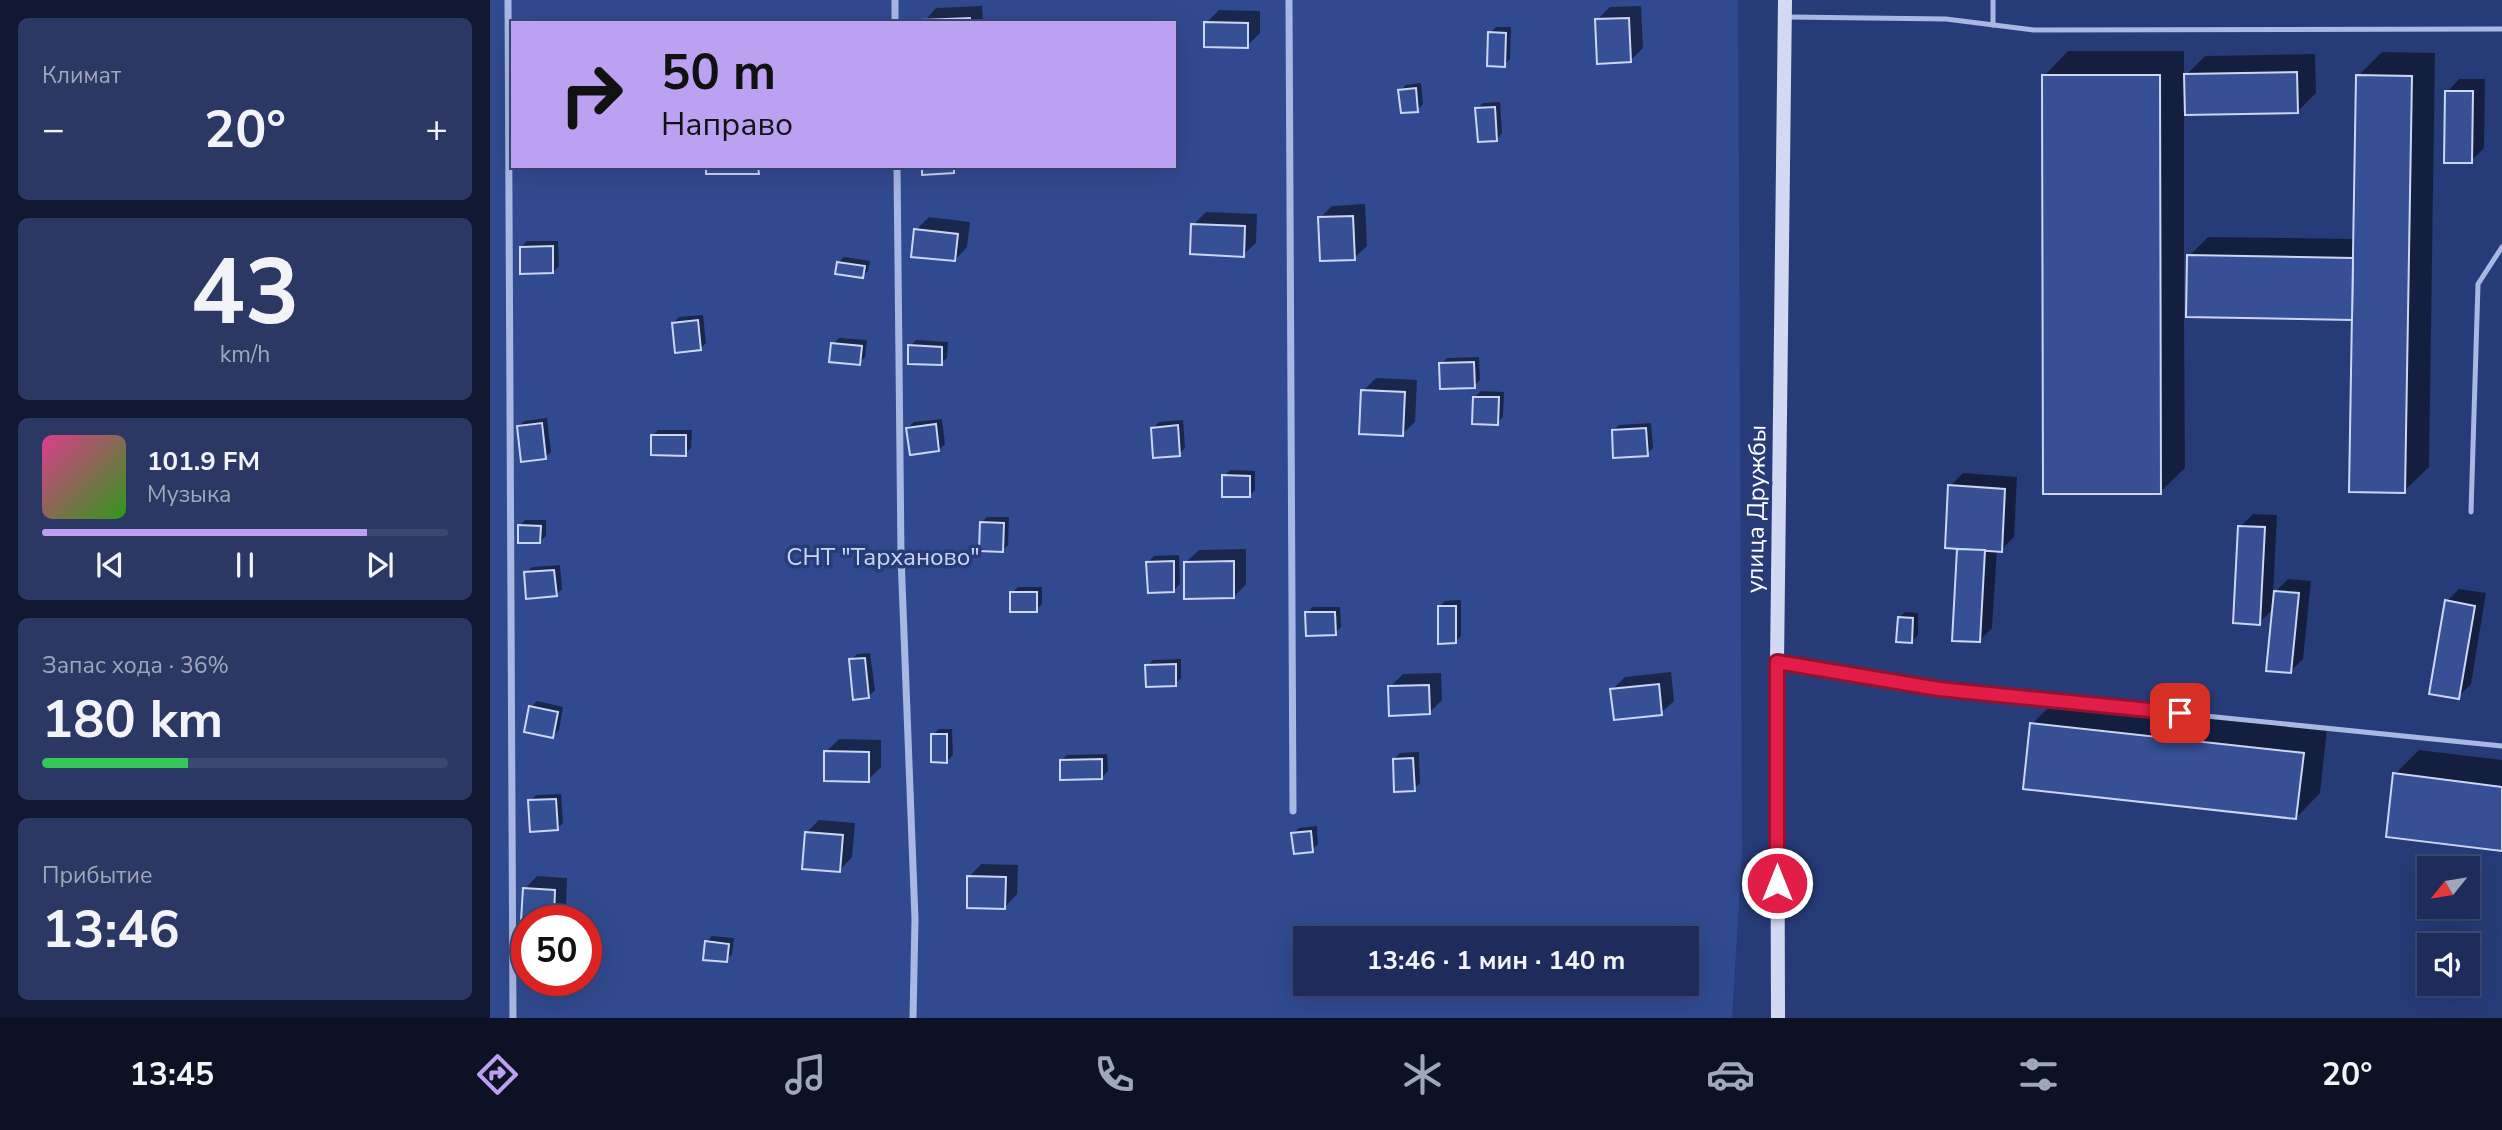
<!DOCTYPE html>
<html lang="ru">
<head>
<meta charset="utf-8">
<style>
	:root { --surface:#1d2c5a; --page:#2a3863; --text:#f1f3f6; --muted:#a0a7bb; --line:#3b4870; --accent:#bca0f2 }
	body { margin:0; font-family:"Nunito Sans",sans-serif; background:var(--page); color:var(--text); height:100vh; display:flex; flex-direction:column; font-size:26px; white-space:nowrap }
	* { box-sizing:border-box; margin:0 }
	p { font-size:23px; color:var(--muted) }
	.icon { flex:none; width:38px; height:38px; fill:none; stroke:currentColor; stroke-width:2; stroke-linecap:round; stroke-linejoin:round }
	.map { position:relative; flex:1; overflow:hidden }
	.side { display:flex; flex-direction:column; gap:18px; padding:18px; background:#101832; width:490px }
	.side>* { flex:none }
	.hud { position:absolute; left:21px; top:21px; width:665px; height:147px; border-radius:0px; box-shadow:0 7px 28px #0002,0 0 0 2px var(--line); background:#bca0f2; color:#111; overflow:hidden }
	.needle { width:46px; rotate:240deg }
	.controls { position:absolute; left:1927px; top:856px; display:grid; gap:14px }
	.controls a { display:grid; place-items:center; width:63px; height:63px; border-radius:0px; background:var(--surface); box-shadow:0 7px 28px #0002,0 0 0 2px var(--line); font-size:35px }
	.speed { position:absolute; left:21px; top:905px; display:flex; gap:14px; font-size:35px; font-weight:700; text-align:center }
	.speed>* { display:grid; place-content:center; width:91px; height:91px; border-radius:50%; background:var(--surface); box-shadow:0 7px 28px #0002,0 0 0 2px var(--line); line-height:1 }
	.speed .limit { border:10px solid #d22; background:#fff; color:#111 }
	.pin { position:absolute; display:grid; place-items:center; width:60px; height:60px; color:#fff; margin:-30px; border-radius:14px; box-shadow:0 4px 10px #0006 }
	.me { position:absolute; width:77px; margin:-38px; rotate:0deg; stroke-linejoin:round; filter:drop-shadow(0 0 5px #0008) }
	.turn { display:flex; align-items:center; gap:24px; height:147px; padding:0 35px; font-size:32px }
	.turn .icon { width:91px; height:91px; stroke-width:2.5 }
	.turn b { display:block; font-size:49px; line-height:60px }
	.big { font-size:52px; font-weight:700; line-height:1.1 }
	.side .tile { flex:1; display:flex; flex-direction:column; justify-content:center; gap:10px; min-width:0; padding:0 24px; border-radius:10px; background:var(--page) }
	.side .dial { align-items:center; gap:0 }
	.dial b { font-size:91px; line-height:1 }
	.song { display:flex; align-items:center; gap:21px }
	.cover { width:84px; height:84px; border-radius:10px; background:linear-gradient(135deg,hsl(330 70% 55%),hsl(110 70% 35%)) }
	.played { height:7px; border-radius:4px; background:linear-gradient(90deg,var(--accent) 80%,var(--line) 80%) }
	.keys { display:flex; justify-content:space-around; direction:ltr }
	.heat { display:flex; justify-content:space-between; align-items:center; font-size:38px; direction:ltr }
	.charge { height:10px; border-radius:5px; background:linear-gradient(90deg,#34c759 36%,var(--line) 0) }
	.trip { position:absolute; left:803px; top:926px; width:406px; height:70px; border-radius:0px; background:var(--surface); box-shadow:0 7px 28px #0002,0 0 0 2px var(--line); font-weight:700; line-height:70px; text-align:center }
	.tab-bar { display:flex; height:112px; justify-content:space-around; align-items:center; background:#0c1224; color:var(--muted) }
	.tab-bar .icon { width:49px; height:49px }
	.tab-bar .selected { color:var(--accent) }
	.tab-bar b { font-size:32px; color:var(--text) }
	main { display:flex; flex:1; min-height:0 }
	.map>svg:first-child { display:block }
	.green { fill:#314a8f; fill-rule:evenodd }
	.shadow { fill:#0007 }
	.building { fill:#374f95; stroke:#cbd6f3; stroke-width:2 }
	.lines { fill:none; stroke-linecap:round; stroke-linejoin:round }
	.lane { stroke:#a9b8e3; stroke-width:5 }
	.street { stroke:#a9b8e3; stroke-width:7 }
	.secondary { stroke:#d2daf3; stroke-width:14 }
	.route-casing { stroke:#92132f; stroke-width:18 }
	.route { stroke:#e11d48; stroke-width:12 }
	.labels { text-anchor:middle; stroke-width:7; stroke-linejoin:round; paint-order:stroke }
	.street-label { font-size:24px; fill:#fff; stroke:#273b78 }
	.park-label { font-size:24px; fill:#cbd6f3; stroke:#273b78 }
</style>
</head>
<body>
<main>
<section class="side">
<div class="tile"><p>Климат</p>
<div class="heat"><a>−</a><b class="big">20°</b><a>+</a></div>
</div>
<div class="tile dial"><b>43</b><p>km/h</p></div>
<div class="tile">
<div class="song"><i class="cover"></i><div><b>101.9 FM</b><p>Музыка</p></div></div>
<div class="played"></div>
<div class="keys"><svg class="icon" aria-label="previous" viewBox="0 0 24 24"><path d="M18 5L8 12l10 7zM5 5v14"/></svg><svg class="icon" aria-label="pause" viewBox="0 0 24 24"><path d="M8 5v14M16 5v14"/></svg><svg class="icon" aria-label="next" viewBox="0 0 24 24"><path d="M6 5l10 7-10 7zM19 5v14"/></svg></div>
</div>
<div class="tile"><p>Запас хода · 36%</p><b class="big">180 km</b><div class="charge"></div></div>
<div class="tile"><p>Прибытие</p><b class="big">13:46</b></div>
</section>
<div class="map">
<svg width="2012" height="1018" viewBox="0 0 2012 1018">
	<rect width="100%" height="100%" fill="#273b78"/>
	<path class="green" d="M0,0H1248L1252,854L1242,1018H0ZM23,23H684V166H23ZM37,920H96V980H37ZM816,938H1197V984H816Z"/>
	<g class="shadow">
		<polygon points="492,6 493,23 433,23 446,8"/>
		<polygon points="1151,6 1153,48 1140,61 1107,20 1120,7"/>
		<polygon points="729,10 770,11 770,33 757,46 716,23"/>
		<polygon points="1006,27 1021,27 1020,59 1014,65 1000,33"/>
		<polygon points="1578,51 1694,51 1694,77 1715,56 1825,54 1826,93 1807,112 1694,113 1694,316 1698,316 1699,256 1718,237 1865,239 1868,76 1892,52 1945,53 1939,467 1914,491 1864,319 1694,316 1695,468 1670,492 1554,76"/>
		<polygon points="1969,79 1995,79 1994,148 1981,161 1957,92"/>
		<polygon points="931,83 933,104 927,110 910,91 916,85"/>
		<polygon points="1010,102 1012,133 1007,139 987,109 993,103"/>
		<polygon points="875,204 877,246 864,258 830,218 842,206"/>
		<polygon points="716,212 767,214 766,243 753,255 703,225"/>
		<polygon points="439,217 480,222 477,247 465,260 426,230"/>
		<polygon points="37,241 68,241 69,266 63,272 31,247"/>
		<polygon points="354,257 380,261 378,271 372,276 348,263"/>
		<polygon points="213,315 216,343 210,349 183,323 189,317"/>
		<polygon points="349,338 377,340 375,357 369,363 343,344"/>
		<polygon points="426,340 458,342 457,358 451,363 420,346"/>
		<polygon points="989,357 990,380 984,386 951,364 957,358"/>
		<polygon points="886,378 927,380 925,422 912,434 873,391"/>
		<polygon points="991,391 1014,392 1013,417 1007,423 985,397"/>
		<polygon points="57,418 61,452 55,458 28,427 34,421"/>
		<polygon points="452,419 455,444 449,450 418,428 424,422"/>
		<polygon points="693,420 695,448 689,454 663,428 669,422"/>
		<polygon points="1161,423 1163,448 1157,454 1123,431 1129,425"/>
		<polygon points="168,430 202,430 201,448 195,454 162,436"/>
		<polygon points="740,470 765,471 765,490 759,496 734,476"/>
		<polygon points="1473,473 1527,477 1524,537 1511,550 1507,549 1502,628 1490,640 1464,639 1469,547 1460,486"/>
		<polygon points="1763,514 1787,515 1783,594 1798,579 1821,581 1813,659 1801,671 1784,608 1769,623 1750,527"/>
		<polygon points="497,517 519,517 518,545 512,551 491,523"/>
		<polygon points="35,520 56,520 56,536 50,541 29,526"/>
		<polygon points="756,549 756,584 744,597 696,562 709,550"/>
		<polygon points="689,555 690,584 684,590 658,562 664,556"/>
		<polygon points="70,565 72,589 66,595 36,573 42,567"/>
		<polygon points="528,587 552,587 552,604 546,610 522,593"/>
		<polygon points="1969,589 1996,593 1981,684 1968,697 1957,601"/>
		<polygon points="971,600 971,636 965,642 949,607 955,601"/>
		<polygon points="823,607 850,607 851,627 845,633 817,613"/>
		<polygon points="1415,612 1428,613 1428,635 1422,641 1409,618"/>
		<polygon points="380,653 385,690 379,696 361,660 367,654"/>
		<polygon points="691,659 691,678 685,684 657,666 663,660"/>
		<polygon points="1181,672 1184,701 1171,713 1122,690 1135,677"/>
		<polygon points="951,673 952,700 939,713 900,687 913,674"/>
		<polygon points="1566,700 1837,729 1830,793 1806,818 1542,724"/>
		<polygon points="47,701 73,707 69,730 63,736 41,707"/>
		<polygon points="449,729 462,729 463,755 457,761 443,735"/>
		<polygon points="349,739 391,740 391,767 378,780 336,752"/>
		<polygon points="1929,750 2012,760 2012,849 1905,774"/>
		<polygon points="929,752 930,783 924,789 904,759 910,753"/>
		<polygon points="617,754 618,771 612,777 571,761 577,755"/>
		<polygon points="71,794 73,823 67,829 40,801 46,795"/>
		<polygon points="329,820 365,823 362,857 350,870 316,833"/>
		<polygon points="827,826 828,844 822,850 803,834 809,828"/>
		<polygon points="491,864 528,865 527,894 515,907 479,877"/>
		<polygon points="47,876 77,878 76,908 64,920 33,920 35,889"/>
		<polygon points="222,936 244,938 242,954 236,960 216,942"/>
	</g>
	<g class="building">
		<polygon points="480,18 480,23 431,23 431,20"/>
		<polygon points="1139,18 1141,62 1107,64 1105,19"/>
		<polygon points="714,22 758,23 758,48 714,47"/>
		<polygon points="998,32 1016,33 1015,67 997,66"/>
		<polygon points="1807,72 1808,113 1695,115 1694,74"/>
		<polygon points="1552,75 1670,75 1671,494 1553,494"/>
		<polygon points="1866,75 1922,76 1915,493 1859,492"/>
		<polygon points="926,88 928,112 911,113 908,90"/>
		<polygon points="1955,91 1983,91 1982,163 1954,163"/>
		<polygon points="1005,107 1007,141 988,142 985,108"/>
		<polygon points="216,166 268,166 269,174 216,174"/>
		<polygon points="432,166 464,166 464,173 432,175"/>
		<polygon points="863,216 865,260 830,261 828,217"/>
		<polygon points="701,224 755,226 754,257 700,254"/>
		<polygon points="424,229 468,234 465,261 421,257"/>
		<polygon points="63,246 63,273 30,274 30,247"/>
		<polygon points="1697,255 1863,258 1862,320 1696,317"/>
		<polygon points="347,262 375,266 373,278 345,274"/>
		<polygon points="208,320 211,350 185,353 182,323"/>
		<polygon points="341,343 372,346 370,365 339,362"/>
		<polygon points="418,345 452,347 452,365 418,364"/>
		<polygon points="984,362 985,388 950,389 949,363"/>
		<polygon points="871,390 915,392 913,436 869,434"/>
		<polygon points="983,397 1009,397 1008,425 982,424"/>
		<polygon points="52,423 56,459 31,462 27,426"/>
		<polygon points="446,424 449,451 420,455 416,428"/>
		<polygon points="688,425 690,456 663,458 661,428"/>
		<polygon points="1156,428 1158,456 1123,458 1122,430"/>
		<polygon points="161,435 196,435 196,456 161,455"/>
		<polygon points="732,475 760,476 760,497 732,497"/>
		<polygon points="1458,485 1515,489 1512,552 1455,548"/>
		<polygon points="490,522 514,523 513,552 489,551"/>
		<polygon points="28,525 51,526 50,543 28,543"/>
		<polygon points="1748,526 1775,527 1770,625 1743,623"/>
		<polygon points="1467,549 1495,550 1490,642 1462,641"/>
		<polygon points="684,561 684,592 658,593 656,562"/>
		<polygon points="744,561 744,598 694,599 694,562"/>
		<polygon points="64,570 67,596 36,599 34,572"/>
		<polygon points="1784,591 1809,593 1801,673 1776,671"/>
		<rect x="520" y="592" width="27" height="20"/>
		<polygon points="1955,600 1985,606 1969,699 1939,694"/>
		<polygon points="948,606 966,606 966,643 948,644"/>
		<polygon points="815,612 845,612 846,635 816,636"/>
		<polygon points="1408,617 1423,618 1422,643 1406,642"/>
		<polygon points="375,658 379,698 363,700 359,659"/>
		<polygon points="686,664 686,686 656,687 655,665"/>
		<polygon points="1169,684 1172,715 1124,720 1120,689"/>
		<polygon points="939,685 940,714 899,716 898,686"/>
		<polygon points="39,706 68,712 63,738 34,732"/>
		<polygon points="1540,723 1814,753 1806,819 1533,789"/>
		<polygon points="441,734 457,734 457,763 441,762"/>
		<polygon points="334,751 379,752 379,782 334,781"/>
		<polygon points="923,758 925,791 904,792 903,759"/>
		<polygon points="612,759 612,779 570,780 570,760"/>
		<polygon points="1903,773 2012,787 2012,851 1896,837"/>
		<polygon points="66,799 68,830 40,832 38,800"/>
		<polygon points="821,831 823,852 804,854 801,833"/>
		<polygon points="315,832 353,835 350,872 312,869"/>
		<polygon points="477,876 516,877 515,909 477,908"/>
		<polygon points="33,888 65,890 64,920 31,921"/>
		<polygon points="215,941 239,944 237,962 213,960"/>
	</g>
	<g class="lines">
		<g class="lane">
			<polyline points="1503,0 1503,25"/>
			<polyline points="1298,17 1456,19 1544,30 2012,29"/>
			<polyline points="1981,512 1988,284 2012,247"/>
			<polyline points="1290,662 1449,689 2012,746"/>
		</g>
		<g class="street">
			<polyline points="18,0 23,1018"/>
			<polyline points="405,0 405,23"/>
			<polyline points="799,0 803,811"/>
			<polyline points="407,166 411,556 425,919 423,1018"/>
		</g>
		<polyline class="secondary" points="1288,1018 1287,662 1295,0"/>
	</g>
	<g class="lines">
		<defs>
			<polyline id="route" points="1287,883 1287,662 1449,689 1690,713"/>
		</defs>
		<use href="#route" class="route-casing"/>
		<use href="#route" class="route"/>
	</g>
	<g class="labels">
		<g class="street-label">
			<text transform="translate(1266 509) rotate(-89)" y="8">улица Дружбы</text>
		</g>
		<g class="park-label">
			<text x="393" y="565">СНТ "Тарханово"</text>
		</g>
	</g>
</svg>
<div class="controls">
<a><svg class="needle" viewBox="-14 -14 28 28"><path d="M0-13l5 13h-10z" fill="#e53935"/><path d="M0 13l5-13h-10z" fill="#a0a7bb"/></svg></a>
<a><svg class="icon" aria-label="sound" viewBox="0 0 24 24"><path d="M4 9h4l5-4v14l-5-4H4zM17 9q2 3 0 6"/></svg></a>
</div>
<div class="speed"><div class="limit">50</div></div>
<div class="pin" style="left:1690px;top:713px;background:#d93025"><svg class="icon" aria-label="arrive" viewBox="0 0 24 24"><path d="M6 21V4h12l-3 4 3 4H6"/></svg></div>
<svg class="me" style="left:1287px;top:883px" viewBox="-20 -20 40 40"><circle r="17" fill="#e11d48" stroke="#fff" stroke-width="3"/><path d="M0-11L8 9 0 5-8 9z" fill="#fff"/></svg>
<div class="trip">13:46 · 1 мин · 140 m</div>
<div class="hud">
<div class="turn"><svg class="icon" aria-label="right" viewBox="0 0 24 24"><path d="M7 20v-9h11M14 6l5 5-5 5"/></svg><div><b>50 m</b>Направо</div></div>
</div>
</div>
</main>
<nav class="tab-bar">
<b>13:45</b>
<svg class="icon selected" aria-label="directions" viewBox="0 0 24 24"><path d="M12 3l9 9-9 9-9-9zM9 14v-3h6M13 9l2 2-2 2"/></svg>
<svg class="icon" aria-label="music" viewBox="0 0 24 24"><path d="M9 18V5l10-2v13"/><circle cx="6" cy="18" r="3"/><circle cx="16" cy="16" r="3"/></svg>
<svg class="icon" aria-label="phone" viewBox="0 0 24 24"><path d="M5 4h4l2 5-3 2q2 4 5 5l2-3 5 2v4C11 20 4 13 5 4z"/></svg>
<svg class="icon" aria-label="climate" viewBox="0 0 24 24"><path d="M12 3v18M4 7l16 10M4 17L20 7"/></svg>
<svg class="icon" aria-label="car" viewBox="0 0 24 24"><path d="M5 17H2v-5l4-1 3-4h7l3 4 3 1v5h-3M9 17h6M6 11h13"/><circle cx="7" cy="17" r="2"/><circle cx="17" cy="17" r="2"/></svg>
<svg class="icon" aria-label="filters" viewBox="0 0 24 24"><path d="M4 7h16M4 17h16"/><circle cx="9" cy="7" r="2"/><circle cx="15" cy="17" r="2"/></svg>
<b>20°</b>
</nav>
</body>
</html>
